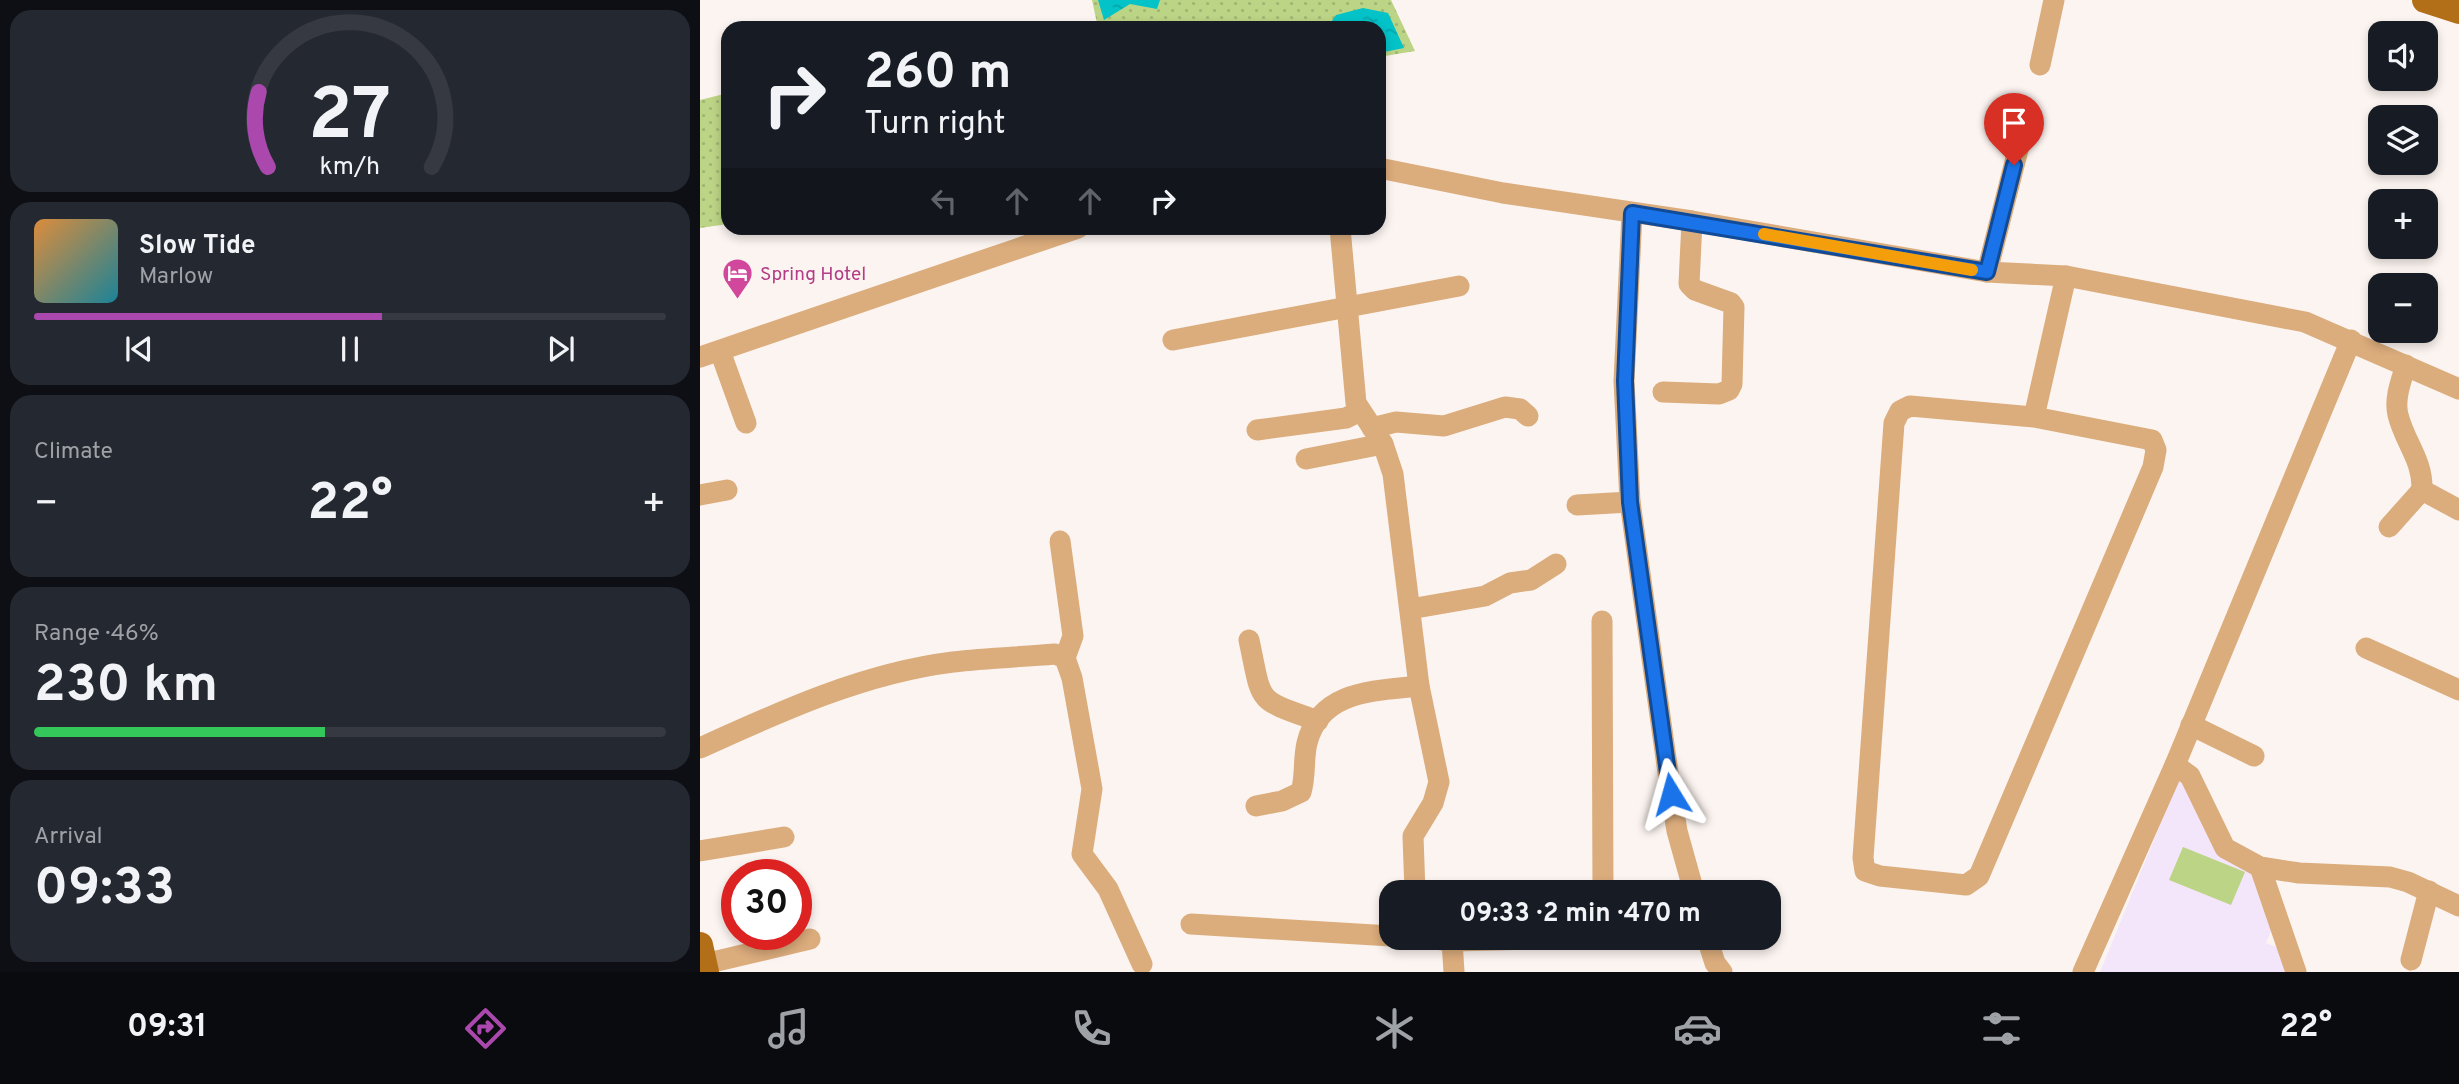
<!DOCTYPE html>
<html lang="en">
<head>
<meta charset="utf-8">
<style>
	:root { --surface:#171b24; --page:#242831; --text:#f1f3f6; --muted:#9ea1a6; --line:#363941; --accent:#ab48ae }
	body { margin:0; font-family:Overpass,sans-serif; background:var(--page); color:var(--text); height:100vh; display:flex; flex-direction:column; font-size:26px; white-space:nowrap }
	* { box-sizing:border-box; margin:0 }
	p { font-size:23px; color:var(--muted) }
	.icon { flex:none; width:38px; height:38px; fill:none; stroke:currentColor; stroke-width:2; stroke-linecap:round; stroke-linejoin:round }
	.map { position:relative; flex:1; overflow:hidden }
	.side { display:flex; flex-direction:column; gap:10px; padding:10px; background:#0d0f14; width:700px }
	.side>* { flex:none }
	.banner { position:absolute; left:21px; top:21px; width:665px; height:214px; border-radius:21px; box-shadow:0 4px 10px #0003; background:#171b24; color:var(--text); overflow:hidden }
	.controls { position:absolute; left:1668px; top:21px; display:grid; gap:14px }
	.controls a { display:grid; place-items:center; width:70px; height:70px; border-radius:14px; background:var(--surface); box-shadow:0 4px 10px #0003; font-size:35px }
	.speed { position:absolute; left:21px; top:859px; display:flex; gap:14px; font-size:35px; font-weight:700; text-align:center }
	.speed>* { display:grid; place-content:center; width:91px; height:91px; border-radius:50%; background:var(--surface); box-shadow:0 4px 10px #0003; line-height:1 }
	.speed .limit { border:10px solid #d22; background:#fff; color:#111 }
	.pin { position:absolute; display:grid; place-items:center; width:60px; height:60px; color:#fff; margin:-72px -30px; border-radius:50% 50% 50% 0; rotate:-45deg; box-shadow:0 0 7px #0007 }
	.pin .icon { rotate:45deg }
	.me { position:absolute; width:77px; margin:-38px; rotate:352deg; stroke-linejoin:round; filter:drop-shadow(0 0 5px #0008) }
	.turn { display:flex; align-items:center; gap:24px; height:147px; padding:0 28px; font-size:32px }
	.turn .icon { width:91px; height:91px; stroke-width:2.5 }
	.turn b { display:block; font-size:49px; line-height:60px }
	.lanes { display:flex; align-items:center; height:66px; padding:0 28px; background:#0003; justify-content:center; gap:35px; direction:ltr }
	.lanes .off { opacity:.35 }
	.big { font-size:52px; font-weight:700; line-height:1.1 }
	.side .widget { flex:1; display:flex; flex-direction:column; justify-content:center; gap:10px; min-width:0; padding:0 24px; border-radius:21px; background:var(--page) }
	.side .dial { align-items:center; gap:0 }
	.dial svg { height:182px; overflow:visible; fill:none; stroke:var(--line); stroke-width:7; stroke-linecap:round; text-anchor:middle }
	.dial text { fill:var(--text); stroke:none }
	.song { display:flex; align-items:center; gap:21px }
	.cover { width:84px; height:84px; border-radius:10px; background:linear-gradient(135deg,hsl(30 70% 55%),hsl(190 70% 35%)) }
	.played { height:7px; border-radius:4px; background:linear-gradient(90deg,var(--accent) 55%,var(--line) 55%) }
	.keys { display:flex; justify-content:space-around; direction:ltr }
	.heat { display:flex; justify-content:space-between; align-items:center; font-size:38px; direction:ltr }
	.charge { height:10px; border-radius:5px; background:linear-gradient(90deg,#34c759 46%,var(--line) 0) }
	.trip { position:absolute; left:679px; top:880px; width:402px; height:70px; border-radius:21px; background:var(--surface); box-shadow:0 4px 10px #0003; font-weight:700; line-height:70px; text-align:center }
	.menu { display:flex; height:112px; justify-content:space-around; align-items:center; background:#090b0e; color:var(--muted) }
	.menu .icon { width:49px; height:49px }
	.menu .active { color:var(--accent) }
	.menu b { font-size:32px; color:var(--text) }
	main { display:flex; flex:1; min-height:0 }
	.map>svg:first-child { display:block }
	.education { fill:#f4e6fa }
	.green { fill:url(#green-dots) }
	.pitch { fill:#bcd485 }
	.water { fill:url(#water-ripples) }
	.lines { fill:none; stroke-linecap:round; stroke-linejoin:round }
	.minor { stroke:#dbac7c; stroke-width:21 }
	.major { stroke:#b36f17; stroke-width:26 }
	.route-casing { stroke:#114b97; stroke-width:18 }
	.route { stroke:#1a73e8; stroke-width:12 }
	.slow { stroke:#f59e0b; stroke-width:12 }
	.labels { text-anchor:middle; stroke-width:5; stroke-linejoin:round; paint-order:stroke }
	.hotel-label { font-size:19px; fill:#b23c85; stroke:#fcf4f0; text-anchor:start }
</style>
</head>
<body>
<main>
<section class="side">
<div class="widget dial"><svg viewBox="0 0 100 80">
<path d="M14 69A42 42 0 1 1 86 69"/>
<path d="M14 69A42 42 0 0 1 10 36" stroke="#ab48ae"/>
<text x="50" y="56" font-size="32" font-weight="700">27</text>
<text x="50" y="72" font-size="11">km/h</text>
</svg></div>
<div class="widget">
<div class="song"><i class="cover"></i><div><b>Slow Tide</b><p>Marlow</p></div></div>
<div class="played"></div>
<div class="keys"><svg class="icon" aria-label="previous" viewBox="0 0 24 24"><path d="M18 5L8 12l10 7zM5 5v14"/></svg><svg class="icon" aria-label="pause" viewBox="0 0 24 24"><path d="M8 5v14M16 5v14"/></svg><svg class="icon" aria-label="next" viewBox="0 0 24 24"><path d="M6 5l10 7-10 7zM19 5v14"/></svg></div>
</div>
<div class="widget"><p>Climate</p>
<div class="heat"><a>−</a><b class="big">22°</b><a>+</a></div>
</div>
<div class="widget"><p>Range · 46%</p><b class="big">230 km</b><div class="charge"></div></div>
<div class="widget"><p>Arrival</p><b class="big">09:33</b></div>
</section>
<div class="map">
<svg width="1759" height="972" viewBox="0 0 1759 972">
	<defs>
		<pattern id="green-dots" width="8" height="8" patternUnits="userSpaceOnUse" patternTransform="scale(1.75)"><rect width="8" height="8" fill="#bcd485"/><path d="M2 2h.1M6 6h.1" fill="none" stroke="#a1b571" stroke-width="1.8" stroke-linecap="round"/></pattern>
		<pattern id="water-ripples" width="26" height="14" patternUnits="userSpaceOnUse" patternTransform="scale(1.75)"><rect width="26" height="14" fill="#03c3c8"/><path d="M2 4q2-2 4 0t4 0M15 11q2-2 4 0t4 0" fill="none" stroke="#03a6aa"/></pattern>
	</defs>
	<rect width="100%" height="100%" fill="#fcf4f0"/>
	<polygon class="education" points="1481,774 1548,866 1573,926 1566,943 1581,949 1587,972 1400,972"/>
	<g class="green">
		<polygon points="392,0 691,0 715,51 679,57 679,28 398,28"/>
		<polygon points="28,93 28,224 0,228 0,100"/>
	</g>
	<polygon class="pitch" points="1483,847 1545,872 1531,905 1469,880"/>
	<g class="water">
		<polygon points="398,0 460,0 457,9 430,4 404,20"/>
		<polygon points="663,8 688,13 704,48 679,53 679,28 627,28 636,15"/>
	</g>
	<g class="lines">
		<g class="minor">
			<polyline points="1340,65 1354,0"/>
			<polyline points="679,168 803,193 992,221 1287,272 1366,276 1605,322 1759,389"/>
			<polyline points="932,213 924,381 930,502 971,794 977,831 994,892"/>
			<polyline points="640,228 656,403 683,444 693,474 719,686 739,782 733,803 713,836 715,892"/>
			<polyline points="1287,272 1321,138"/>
			<polyline points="473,340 759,286"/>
			<polyline points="20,351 46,423"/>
			<polyline points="0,357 378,228"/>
			<path d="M1706,365C1701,381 1694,399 1698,415C1705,443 1723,460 1722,490L1759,510"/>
			<polyline points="963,392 1019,394 1029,390 1032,384 1034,307 1031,303 995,290 989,284 992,221"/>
			<polyline points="1334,417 1452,440 1456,450 1453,467 1279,876 1266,885 1180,876 1165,871 1163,858 1194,423 1200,411 1210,406 1334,417 1366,276"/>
			<polyline points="672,428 696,422 744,426 805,407 820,409 828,416"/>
			<polyline points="557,430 646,418 660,411"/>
			<polyline points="606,459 683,444"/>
			<polyline points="0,495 27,490"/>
			<polyline points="877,505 930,502"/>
			<polyline points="1689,527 1722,490"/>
			<polyline points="360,541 373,636 365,658"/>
			<polyline points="710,609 785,596 810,583 831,580 856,564"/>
			<polyline points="902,621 903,892"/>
			<path d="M549,640C563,705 554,698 618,721"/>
			<polyline points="1666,648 1759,690"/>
			<polyline points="1491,725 1554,756"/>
			<path d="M0,748C81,711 164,673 253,662C287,658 321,657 355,654L365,658L372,678L392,789L382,854L408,889L442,964"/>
			<polyline points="1475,765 1490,776 1525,848 1560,867 1599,873 1690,877 1708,882 1759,906"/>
			<path d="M556,806L582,801L601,792C606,776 603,759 607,743C620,690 675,691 719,686"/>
			<polyline points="0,851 84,837"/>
			<polyline points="1560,867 1596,972"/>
			<polyline points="491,924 691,936"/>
			<polyline points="726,938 752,941 873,938"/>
			<polyline points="1007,938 1015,963 1022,972"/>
			<polyline points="752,941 754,972"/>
			<polyline points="1711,960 1729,891"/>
			<polyline points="0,965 110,939"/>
			<polyline points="1383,972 1475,765 1651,340"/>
		</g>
		<g class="major">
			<polyline points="1725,0 1759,11"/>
			<polyline points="0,945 6,972"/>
		</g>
	</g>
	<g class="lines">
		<defs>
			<polyline id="route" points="971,794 930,502 925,381 932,213 1287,272 1314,165"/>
		</defs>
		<use href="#route" class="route-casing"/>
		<use href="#route" class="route"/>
		<polyline class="slow" points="1064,234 1272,270"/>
	</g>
	<defs>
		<symbol id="hotel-pin" viewBox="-11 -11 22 30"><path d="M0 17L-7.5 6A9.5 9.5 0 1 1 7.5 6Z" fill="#d1479c" stroke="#fcf4f0"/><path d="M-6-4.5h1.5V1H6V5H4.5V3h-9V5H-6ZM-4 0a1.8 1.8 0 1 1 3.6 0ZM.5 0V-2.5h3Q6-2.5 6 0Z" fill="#fff"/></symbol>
	</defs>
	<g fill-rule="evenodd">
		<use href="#hotel-pin" x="20" y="256" width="35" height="47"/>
	</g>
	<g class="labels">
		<g class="hotel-label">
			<text x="60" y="280">Spring Hotel</text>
		</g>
	</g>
</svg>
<div class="controls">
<a><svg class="icon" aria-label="sound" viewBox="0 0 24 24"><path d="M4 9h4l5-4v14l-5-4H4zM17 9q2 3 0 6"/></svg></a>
<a><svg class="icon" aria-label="layers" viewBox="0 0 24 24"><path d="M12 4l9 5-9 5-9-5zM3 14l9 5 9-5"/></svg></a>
<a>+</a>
<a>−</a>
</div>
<div class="speed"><div class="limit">30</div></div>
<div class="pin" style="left:1314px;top:165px;background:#d93025"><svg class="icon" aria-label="arrive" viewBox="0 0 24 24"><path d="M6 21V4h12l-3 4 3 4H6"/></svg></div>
<svg class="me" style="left:971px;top:794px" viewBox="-20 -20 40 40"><path d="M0-17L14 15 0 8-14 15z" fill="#1a73e8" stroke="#fff" stroke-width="4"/></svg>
<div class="trip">09:33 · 2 min · 470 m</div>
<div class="banner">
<div class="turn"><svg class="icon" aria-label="right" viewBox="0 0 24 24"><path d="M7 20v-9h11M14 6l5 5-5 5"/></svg><div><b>260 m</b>Turn right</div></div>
<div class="lanes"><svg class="icon off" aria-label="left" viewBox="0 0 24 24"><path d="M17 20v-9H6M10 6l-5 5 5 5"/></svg><svg class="icon off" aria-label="ahead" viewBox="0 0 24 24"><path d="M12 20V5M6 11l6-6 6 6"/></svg><svg class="icon off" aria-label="ahead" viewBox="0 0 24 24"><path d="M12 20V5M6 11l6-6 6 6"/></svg><svg class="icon" aria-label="right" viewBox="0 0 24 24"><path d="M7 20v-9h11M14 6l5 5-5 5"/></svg></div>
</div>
</div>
</main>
<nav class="menu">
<b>09:31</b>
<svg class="icon active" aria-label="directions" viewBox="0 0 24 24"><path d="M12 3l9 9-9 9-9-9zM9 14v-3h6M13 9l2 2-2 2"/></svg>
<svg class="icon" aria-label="music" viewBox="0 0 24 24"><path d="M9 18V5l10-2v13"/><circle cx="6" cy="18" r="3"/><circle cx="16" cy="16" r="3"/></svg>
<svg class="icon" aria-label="phone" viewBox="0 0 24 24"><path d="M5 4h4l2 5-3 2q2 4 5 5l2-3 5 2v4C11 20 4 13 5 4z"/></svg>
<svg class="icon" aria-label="climate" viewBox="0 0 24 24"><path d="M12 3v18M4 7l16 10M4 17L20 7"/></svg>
<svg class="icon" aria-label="car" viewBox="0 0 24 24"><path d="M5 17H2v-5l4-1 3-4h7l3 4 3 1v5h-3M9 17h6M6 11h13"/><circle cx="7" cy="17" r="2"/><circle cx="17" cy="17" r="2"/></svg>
<svg class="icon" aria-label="filters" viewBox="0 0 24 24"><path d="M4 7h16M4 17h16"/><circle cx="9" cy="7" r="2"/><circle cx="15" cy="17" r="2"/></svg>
<b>22°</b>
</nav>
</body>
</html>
